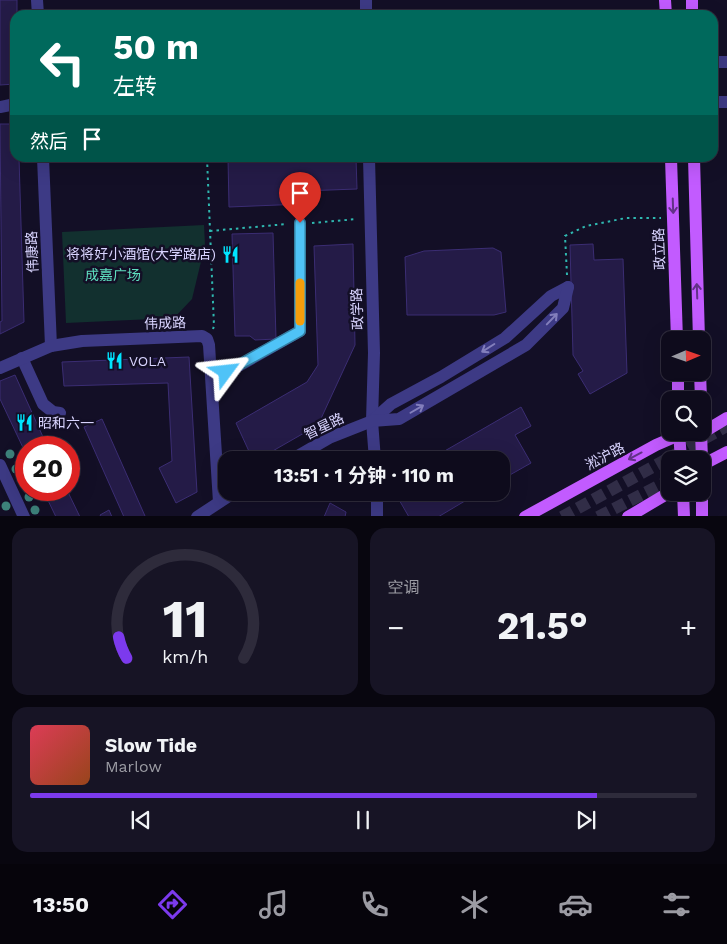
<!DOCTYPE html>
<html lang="zh">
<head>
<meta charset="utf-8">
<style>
	:root { --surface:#0e0b1c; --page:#171425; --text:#f1f3f6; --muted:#9b9ba3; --line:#2e2b3b; --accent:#7c3aed }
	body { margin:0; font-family:"Work Sans","Noto Sans SC",sans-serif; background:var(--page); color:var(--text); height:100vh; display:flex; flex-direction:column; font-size:19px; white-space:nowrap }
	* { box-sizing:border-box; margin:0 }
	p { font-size:16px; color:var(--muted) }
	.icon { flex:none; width:28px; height:28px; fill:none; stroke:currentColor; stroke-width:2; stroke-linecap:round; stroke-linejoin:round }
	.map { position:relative; height:516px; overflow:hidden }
	.sheet { display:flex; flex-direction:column; gap:12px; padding:12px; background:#08060f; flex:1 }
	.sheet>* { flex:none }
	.banner { position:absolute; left:10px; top:10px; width:708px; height:152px; border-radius:15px; box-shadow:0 5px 20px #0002,0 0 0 1px var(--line); background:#00695c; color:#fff; overflow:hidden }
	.needle { width:32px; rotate:88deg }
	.tools { position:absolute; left:661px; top:331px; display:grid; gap:10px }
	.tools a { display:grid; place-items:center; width:50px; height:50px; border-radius:10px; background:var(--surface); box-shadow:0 5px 20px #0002,0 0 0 1px var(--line); font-size:25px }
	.speed { position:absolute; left:15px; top:436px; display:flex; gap:10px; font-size:25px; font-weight:700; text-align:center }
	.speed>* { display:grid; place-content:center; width:65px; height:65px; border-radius:50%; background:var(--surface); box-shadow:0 5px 20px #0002,0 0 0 1px var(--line); line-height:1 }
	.speed .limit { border:8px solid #d22; background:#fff; color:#111 }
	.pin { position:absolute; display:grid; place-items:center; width:42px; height:42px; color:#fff; margin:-51px -21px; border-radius:50% 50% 50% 0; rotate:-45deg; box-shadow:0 0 5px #0007 }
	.pin .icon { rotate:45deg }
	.me { position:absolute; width:55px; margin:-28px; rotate:60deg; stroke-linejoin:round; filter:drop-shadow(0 0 4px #0008) }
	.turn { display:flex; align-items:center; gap:18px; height:105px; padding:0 20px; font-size:22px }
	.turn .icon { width:65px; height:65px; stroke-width:2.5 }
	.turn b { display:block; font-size:35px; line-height:42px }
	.then { display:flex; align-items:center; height:48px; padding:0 20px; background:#0003; gap:10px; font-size:19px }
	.big { font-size:38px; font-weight:700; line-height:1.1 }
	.sheet .widget { flex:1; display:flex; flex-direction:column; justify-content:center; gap:8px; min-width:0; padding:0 18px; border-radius:15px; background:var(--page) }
	.sheet .dial { align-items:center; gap:0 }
	.dial svg { height:130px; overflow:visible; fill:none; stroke:var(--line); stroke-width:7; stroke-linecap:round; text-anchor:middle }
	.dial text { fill:var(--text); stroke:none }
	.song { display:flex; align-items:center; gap:15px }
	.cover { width:60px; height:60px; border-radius:8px; background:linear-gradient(135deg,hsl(350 70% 55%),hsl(20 70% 35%)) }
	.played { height:5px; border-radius:2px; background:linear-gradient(90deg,var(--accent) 85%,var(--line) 85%) }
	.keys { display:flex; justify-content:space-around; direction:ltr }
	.heat { display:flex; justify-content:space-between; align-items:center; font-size:28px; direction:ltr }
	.sheet .tiles { flex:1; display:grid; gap:12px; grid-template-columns:1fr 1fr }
	.widget:last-child { grid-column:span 2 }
	.trip { position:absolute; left:218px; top:451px; width:292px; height:50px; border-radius:15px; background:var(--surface); box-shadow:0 5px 20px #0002,0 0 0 1px var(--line); font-weight:700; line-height:50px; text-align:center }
	.tab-bar { display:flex; height:80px; justify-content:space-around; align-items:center; background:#06040b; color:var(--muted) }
	.tab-bar .icon { width:35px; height:35px }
	.tab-bar .on { color:var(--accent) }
	.tab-bar b { font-size:22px; color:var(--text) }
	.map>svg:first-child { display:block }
	.green { fill:#12302f }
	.building { fill:#241b47; stroke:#3b2d73 }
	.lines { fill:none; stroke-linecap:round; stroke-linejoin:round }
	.major-tunnel { stroke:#312d47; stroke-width:12; stroke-dasharray:12 6; stroke-linecap:butt }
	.path { stroke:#2fb8b0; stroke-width:2; stroke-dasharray:2.5 4; stroke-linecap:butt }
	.minor { stroke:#3d3a85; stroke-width:12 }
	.major { stroke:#c25bff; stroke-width:12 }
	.tree { fill:#3d827b }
	.oneway { stroke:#623188 }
	.oneway2 { stroke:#837fbc }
	.route-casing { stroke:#337fa1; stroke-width:12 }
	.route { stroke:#4fc3f7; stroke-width:9 }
	.slow { stroke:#f59e0b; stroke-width:9 }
	.labels { text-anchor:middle; stroke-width:5; stroke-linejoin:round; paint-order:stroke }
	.street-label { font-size:14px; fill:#d9d4ff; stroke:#130f26 }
	.poi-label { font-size:14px; fill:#d9d4ff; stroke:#130f26; text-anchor:start }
	.park-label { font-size:14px; fill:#5fe0c0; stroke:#130f26 }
</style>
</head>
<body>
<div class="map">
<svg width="727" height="517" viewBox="0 0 727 517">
	<rect width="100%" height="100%" fill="#130f26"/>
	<polygon class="green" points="204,225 205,245 192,299 174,318 66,323 62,232"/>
	<g class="building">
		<polygon points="0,0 17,0 17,15 15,15 15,84 0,85"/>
		<polygon points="0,124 15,124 15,158 19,158 24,322 0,334 0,322 2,321"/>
		<polygon points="228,158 356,158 357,189 302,191 303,204 229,207"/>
		<polygon points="273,233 276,339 255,340 250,336 235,336 232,234"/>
		<polygon points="353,244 355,345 318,425 257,460 253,460 236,423 307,382 318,365 314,246"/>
		<polygon points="593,244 594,260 623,259 627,373 590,394 578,374 583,371 573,355 570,245"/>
		<polygon points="493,248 501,252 506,312 494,315 407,315 405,257 424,251"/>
		<polygon points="189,357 197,492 176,503 159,468 172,461 168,383 64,386 62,362"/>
		<polygon points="15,375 48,448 26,448 26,454 0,399 0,381"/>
		<polygon points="521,407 531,426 515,435 531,463 501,480 501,460 429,460"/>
		<polygon points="102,419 145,516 144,517 124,517 84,427"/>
		<polygon points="43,490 67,490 80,517 56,517"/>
		<polygon points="408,492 480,492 438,517 409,517 398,498"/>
		<polygon points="330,503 346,512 345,517 324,517"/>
		<polygon points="109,510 112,517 101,517 100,515"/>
	</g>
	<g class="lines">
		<g class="major-tunnel">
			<polyline points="562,517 727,426"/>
			<polyline points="598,517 670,480"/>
		</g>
		<g class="path">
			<polyline points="207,158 214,326 213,329"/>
			<polyline points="312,223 357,219"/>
			<polyline points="210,231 287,224"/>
			<polyline points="567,275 565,236 586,226 626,218 661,218"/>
		</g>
		<g class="minor">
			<polyline points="37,0 38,15"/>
			<polyline points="366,0 366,15"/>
			<polyline points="712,62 727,62"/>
			<polyline points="712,102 727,102"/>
			<polyline points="0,107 15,104"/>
			<polyline points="43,158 51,346"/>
			<polyline points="369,158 374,353 372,421 375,460"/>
			<polyline points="22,358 43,404 53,412 60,413"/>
			<polyline points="0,368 51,346 82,341 202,336 207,339 209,345 219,502"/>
			<polyline points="212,381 300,331 300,223"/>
			<polyline points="372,421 391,404 441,377 505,338 551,296 568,287"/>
			<polyline points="291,460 329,438 372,421 399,419 526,345 563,308 568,287"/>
			<polyline points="0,465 24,517"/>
			<polyline points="377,492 377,517"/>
			<polyline points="197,517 235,492"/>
		</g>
		<g class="major">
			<polyline points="665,0 666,15"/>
			<polyline points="692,0 692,15"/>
			<polyline points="671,158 677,340"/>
			<polyline points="694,158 699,340"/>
			<polyline points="678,372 678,400"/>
			<polyline points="700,372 701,400"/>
			<polyline points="679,432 681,460"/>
			<polyline points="701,432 702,460"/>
			<polyline points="702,465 727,452"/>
			<polyline points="683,492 684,517"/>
			<polyline points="525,517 656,445 679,435 702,433 727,418"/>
			<polyline points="628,517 670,492"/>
			<polyline points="702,517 702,492"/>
		</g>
	</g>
	<g class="tree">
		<circle cx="10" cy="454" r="4.5"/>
		<circle cx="16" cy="469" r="4.5"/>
		<circle cx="29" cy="497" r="4.5"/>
		<circle cx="6" cy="506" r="4.5"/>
		<circle cx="35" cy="510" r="4.5"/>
	</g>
	<defs><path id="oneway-shaft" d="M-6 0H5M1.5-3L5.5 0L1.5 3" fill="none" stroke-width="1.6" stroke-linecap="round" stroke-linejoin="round" transform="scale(1.25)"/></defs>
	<g class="oneway">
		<use href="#oneway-shaft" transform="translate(673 206) rotate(88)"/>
		<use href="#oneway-shaft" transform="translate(697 291) rotate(-92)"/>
		<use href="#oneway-shaft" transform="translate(635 456) rotate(152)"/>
	</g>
	<g class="oneway2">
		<use href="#oneway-shaft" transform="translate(552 319) rotate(-46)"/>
		<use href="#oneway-shaft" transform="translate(488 348) rotate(148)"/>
		<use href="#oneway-shaft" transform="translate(417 409) rotate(-30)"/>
	</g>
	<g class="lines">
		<defs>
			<polyline id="route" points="226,372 300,331 300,223"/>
		</defs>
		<use href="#route" class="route-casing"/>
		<use href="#route" class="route"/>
		<polyline class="slow" points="300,321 300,283"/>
	</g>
	<defs>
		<symbol id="restaurant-bare" viewBox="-9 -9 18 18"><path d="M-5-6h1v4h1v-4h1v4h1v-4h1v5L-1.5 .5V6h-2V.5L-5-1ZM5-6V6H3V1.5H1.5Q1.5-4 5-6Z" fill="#00e5ff" stroke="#130f26" stroke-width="2.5" paint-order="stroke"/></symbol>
	</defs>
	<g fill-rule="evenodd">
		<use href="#restaurant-bare" x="218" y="242" width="25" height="25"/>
		<use href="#restaurant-bare" x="102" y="348" width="25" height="25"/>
		<use href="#restaurant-bare" x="12" y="410" width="25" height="25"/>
	</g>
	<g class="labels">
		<g class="street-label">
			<text transform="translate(659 249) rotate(-92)" y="5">政立路</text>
			<text transform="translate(32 252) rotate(-92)" y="5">伟康路</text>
			<text transform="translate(357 309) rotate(-92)" y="5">政学路</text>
			<text transform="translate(165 323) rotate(-2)" y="5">伟成路</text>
			<text transform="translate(324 426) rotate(-26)" y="5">智星路</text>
			<text transform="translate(605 456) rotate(-28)" y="5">淞沪路</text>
		</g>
		<g class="poi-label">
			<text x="216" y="259" text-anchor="end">将将好小酒馆(大学路店)</text>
			<text x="129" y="366">VOLA</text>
			<text x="38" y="428">昭和六一</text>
		</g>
		<g class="park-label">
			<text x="113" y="280">成嘉广场</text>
		</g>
	</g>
</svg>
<div class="tools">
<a><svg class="needle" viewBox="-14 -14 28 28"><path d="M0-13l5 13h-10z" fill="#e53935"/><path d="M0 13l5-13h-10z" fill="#9b9ba3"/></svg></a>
<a><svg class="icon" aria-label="search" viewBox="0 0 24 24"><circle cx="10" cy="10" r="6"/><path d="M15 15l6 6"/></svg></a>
<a><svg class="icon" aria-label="layers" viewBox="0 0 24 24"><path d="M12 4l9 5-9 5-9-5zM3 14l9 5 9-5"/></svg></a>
</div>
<div class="speed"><div class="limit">20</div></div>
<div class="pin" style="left:300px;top:223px;background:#d93025"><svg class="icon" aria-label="arrive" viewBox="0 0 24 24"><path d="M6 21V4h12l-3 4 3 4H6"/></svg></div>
<svg class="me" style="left:226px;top:372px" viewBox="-20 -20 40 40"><path d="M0-17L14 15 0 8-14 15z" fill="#4fc3f7" stroke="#fff" stroke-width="4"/></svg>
<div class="trip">13:51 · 1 分钟 · 110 m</div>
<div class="banner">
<div class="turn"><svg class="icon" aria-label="left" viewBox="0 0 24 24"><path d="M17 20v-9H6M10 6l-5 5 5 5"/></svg><div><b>50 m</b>左转</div></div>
<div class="then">然后<svg class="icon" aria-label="arrive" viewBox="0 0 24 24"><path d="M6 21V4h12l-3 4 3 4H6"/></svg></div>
</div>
</div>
<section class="sheet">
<div class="tiles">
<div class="widget dial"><svg viewBox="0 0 100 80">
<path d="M14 69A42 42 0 1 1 86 69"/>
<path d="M14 69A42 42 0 0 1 9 56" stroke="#7c3aed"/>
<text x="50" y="56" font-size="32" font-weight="700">11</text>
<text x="50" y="72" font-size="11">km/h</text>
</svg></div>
<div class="widget"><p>空调</p>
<div class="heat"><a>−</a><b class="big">21.5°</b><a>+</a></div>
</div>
<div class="widget">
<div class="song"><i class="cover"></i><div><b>Slow Tide</b><p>Marlow</p></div></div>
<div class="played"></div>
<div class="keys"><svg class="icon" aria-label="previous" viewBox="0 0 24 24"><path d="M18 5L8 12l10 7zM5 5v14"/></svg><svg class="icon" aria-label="pause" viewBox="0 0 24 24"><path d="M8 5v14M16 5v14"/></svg><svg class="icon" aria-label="next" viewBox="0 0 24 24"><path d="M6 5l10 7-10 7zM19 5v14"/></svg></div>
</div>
</div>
</section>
<nav class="tab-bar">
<b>13:50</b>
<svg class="icon on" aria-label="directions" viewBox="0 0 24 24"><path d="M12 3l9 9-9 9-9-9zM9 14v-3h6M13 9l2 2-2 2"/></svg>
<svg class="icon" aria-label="music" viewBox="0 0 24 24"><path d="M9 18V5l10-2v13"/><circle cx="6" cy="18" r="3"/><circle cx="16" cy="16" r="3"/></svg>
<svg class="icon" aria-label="phone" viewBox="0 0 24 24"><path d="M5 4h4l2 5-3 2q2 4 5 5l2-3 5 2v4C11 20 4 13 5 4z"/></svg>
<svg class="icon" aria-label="climate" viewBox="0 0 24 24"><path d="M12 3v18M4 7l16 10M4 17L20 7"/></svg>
<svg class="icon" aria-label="car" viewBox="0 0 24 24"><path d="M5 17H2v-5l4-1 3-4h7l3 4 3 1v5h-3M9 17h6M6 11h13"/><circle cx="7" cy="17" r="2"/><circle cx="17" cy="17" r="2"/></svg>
<svg class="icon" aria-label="filters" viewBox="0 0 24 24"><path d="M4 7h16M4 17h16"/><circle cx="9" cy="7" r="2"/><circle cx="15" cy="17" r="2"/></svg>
</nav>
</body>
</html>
